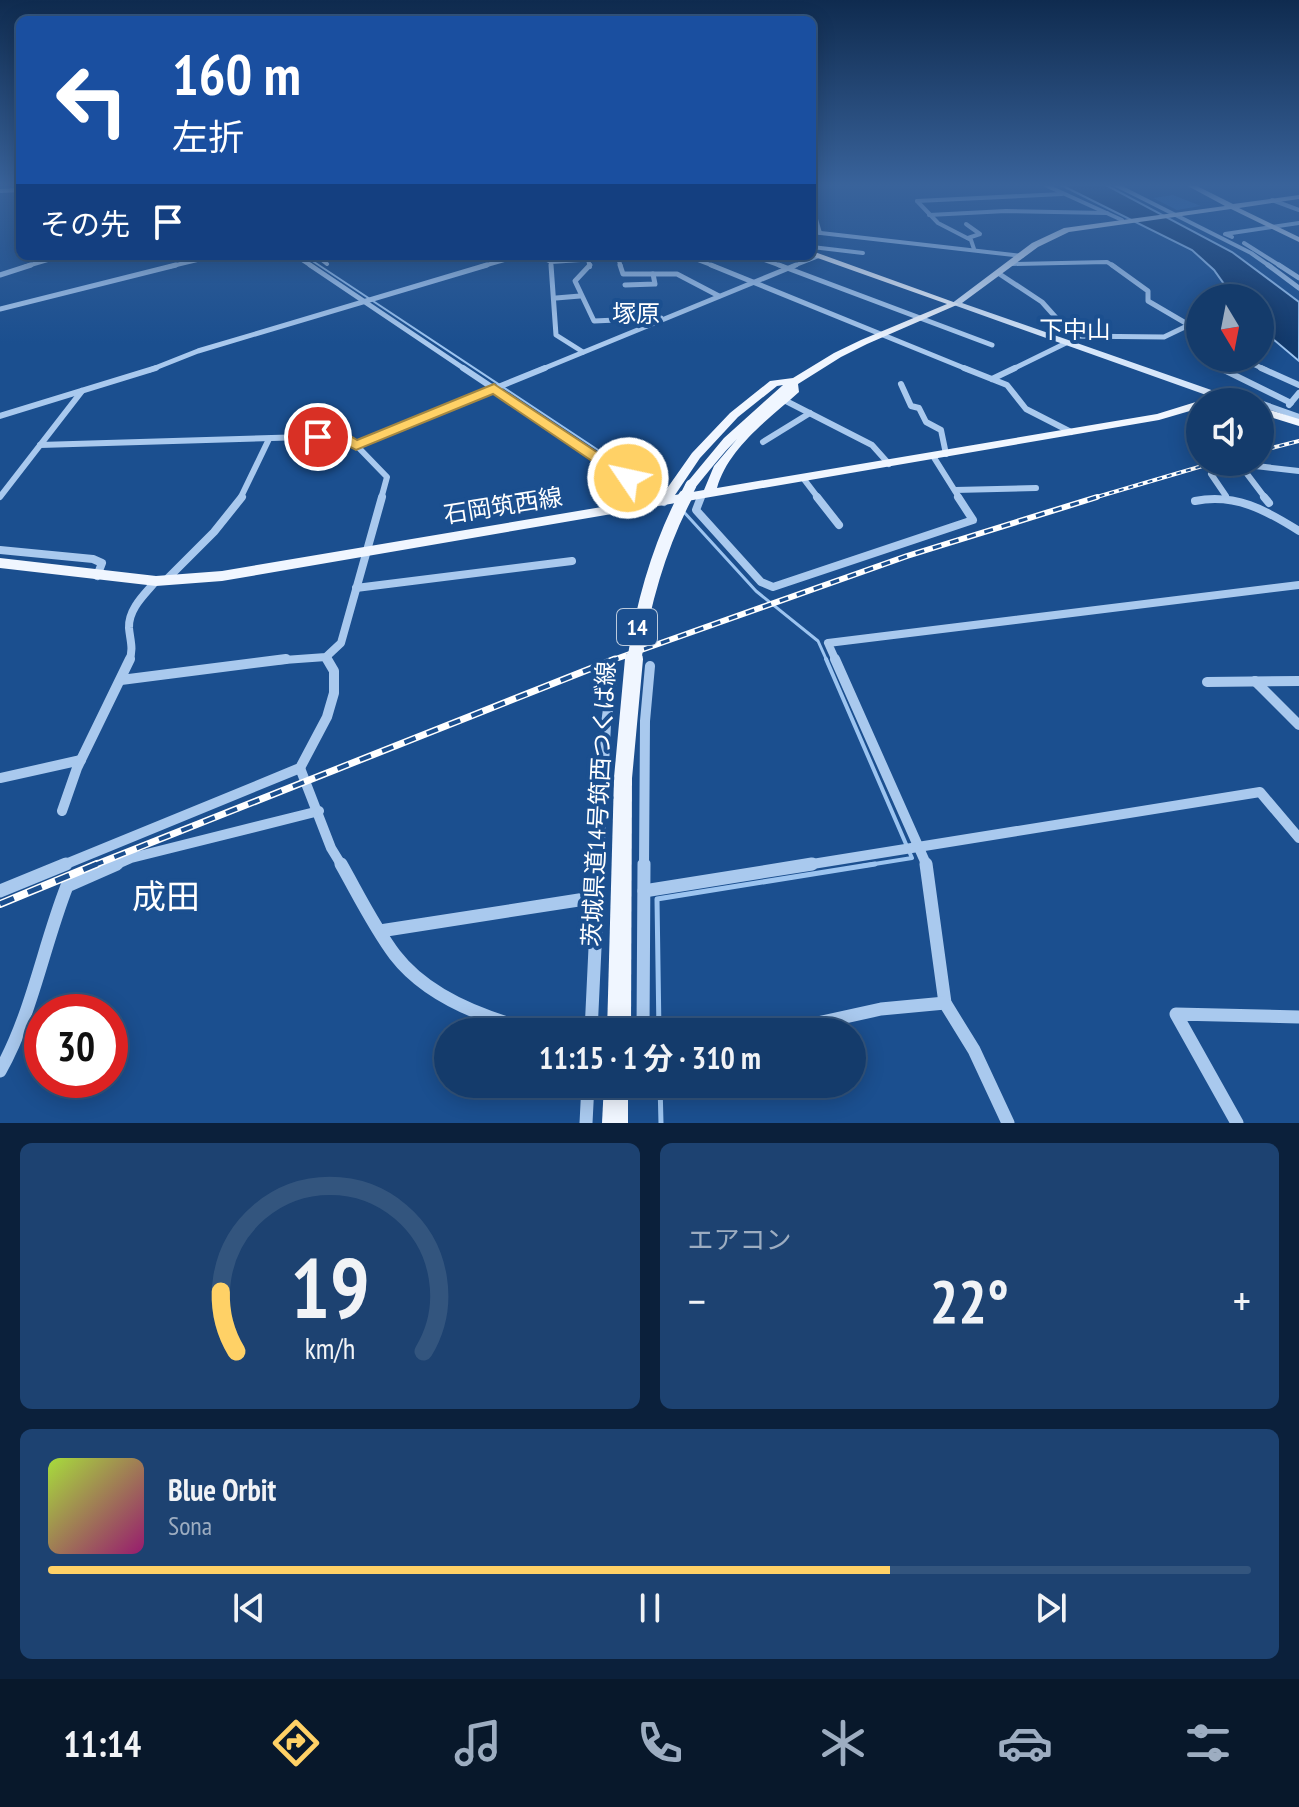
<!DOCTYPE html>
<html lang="ja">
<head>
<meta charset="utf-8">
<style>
	:root { --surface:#143b6b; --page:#1d4271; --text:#f1f3f6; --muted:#9dadc1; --line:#33557e; --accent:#ffd166 }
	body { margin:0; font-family:"PT Sans Narrow","Noto Sans JP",sans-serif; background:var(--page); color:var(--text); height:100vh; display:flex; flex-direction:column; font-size:30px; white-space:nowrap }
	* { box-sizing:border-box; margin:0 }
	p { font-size:26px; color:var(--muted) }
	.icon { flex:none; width:44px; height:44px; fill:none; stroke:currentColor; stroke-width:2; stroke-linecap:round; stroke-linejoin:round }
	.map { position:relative; height:1123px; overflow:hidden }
	.sheet { display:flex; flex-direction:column; gap:20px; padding:20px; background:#0b203b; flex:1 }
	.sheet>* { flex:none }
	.top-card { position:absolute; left:16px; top:16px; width:800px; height:244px; border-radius:12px; box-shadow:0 4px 20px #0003,0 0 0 2px var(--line); background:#1a4fa0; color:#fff; overflow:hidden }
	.needle { width:52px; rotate:170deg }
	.tools { position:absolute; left:1186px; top:284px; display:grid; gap:16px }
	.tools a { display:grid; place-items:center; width:88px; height:88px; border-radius:50%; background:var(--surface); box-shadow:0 4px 20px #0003,0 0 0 2px var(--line); font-size:40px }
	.speed { position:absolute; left:24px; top:994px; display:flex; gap:16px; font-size:40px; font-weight:700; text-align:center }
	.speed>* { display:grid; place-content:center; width:104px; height:104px; border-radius:50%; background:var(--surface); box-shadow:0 4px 20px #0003,0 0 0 2px var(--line); line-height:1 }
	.speed .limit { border:12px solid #d22; background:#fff; color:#111 }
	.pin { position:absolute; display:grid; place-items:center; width:68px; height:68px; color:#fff; margin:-34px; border:4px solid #fff; border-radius:50%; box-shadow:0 2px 8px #0007 }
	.me { position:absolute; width:88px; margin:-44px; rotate:304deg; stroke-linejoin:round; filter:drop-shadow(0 0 6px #0008) }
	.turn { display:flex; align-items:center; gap:28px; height:168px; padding:0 24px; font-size:36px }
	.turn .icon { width:104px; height:104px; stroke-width:2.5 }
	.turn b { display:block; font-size:56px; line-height:68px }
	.then { display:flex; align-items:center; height:76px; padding:0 24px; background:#0003; gap:16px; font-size:30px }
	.big { font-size:60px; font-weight:700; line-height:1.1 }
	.sheet .card { flex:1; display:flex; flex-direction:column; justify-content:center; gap:12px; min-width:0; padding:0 28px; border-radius:12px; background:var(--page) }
	.sheet .dial { align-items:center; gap:0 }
	.dial svg { height:208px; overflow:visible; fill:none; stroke:var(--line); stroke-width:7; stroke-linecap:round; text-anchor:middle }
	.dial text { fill:var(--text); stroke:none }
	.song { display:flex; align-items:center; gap:24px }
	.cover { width:96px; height:96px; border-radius:12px; background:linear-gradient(135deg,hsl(80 70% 55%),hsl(320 70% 35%)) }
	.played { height:8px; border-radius:4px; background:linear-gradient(90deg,var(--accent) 70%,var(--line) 70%) }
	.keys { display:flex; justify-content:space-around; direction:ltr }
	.heat { display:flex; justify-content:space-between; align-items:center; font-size:44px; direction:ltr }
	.sheet .tiles { flex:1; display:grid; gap:20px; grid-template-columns:1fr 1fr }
	.card:last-child { grid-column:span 2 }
	.trip { position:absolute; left:434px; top:1018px; width:432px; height:80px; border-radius:40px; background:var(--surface); box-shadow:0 4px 20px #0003,0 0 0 2px var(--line); font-weight:700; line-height:80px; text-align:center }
	.dock { display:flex; height:128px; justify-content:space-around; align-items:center; background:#08182b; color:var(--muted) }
	.dock .icon { width:56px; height:56px }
	.dock .on { color:var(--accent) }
	.dock b { font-size:36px; color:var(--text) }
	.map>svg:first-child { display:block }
	.water { fill:#123a6d; stroke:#9cc4f0; stroke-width:2 }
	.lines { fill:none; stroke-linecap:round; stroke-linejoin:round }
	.stream-far3 { stroke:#9cc4f0; stroke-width:2 }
	.stream-far2 { stroke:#9cc4f0; stroke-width:3 }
	.stream-far1 { stroke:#9cc4f0; stroke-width:4 }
	.stream { stroke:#9cc4f0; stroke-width:5 }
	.building { fill:#2a66ad }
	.street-far5 { stroke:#a9c9ee; stroke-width:4 }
	.street-far4 { stroke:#a9c9ee; stroke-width:5 }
	.street-far3 { stroke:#a9c9ee; stroke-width:6 }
	.street-far2 { stroke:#a9c9ee; stroke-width:8 }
	.street-far1 { stroke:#a9c9ee; stroke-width:10 }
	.street { stroke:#a9c9ee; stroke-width:13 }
	.secondary { fill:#d6e6fa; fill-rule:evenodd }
	.primary { fill:#f0f6ff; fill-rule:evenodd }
	.rail-far3-casing { stroke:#fff; stroke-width:4 }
	.rail-far2-casing { stroke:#fff; stroke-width:6 }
	.rail-far1-casing { stroke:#fff; stroke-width:7 }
	.rail-casing { stroke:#fff; stroke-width:8 }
	.rail-far3 { stroke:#1b4f8f; stroke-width:2; stroke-dasharray:5; stroke-linecap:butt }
	.rail-far2 { stroke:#1b4f8f; stroke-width:3; stroke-dasharray:9; stroke-linecap:butt }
	.rail-far1 { stroke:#1b4f8f; stroke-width:4; stroke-dasharray:12; stroke-linecap:butt }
	.rail { stroke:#1b4f8f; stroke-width:5; stroke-dasharray:15; stroke-linecap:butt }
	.primary-bridge-far2 { stroke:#f0f6ff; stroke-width:11 }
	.primary-bridge-far1 { stroke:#f0f6ff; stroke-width:14 }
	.primary-bridge { stroke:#f0f6ff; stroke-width:18 }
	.route { fill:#ffd166; stroke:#a68842; stroke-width:2 }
	.labels { text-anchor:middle; stroke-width:8; stroke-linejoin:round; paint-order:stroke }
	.shield { fill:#1b4f8f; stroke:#bbcadd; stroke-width:2 }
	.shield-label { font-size:22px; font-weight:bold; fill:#fff }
	.far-quarter-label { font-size:24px; fill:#fff; stroke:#1b4f8f }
	.street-label { font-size:24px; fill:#fff; stroke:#1b4f8f }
	.near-quarter-label { font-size:34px; fill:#fff; stroke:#1b4f8f }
</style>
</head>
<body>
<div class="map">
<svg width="1299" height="1123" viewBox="0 0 1299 1123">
	<rect width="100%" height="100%" fill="#1b4f8f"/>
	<polygon class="water" points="1061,185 1106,185 1232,252 1299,302 1299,361 1260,328 1260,298 1234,298 1214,270 1192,250"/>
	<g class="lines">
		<polyline class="stream-far3" points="305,256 663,493"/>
		<polyline class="stream-far2" points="683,511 756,591 818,641 827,661"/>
		<polyline class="stream-far1" points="826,659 912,858 862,866"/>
		<g class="stream">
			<polyline points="659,1032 657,899 875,864"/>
			<polyline points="660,1084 661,1123"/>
		</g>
	</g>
	<polygon class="building" points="1173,195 1201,206 1177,210 1153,198"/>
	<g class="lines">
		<g class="street-far5">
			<polyline points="1045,185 1122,220"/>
			<polyline points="1116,185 1251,253 1271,267"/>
			<polyline points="0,191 20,190"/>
			<polyline points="1272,200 1299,210"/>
			<polyline points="917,201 1062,194"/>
			<polyline points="917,201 938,223 971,240 974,249"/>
			<polyline points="929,215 1006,211 1107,213"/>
			<polyline points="812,217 816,219 820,233"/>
			<polyline points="966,224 980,234 968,238"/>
			<polyline points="812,232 1022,256"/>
			<polyline points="1232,237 1225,234 1299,223"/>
			<polyline points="1244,243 1282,267"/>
			<polyline points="812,247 863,253"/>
			<polyline points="296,256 313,267"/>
			<polyline points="317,256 327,264"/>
			<polyline points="538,256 551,262 640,256"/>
			<polyline points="687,256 716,267"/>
			<polyline points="753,256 784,267"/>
			<polyline points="618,258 621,267"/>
			<polyline points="588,260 590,267"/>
			<polyline points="551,262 551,267"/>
			<polyline points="1011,264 1107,262 1115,267"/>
			<polyline points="24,267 61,256"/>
			<polyline points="168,267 214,256"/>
			<polyline points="480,267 518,256"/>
			<polyline points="791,267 819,256"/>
		</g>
		<g class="street-far4">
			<polyline points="310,265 466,370"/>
			<polyline points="551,265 556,335 583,352"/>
			<polyline points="590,265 575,281 594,321 661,318"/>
			<polyline points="620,265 623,274 677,274 719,296"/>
			<polyline points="711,265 969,370"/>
			<polyline points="779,265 992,345"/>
			<polyline points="1268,265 1299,288"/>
			<polyline points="1279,265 1299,278"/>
			<polyline points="998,273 1042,302 1076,340"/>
			<polyline points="0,275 31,265"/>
			<polyline points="625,285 655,284 653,274"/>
			<polyline points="556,298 580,296"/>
			<polyline points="0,309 176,265"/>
			<polyline points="1073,336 1164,337 1189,325 1148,301 1148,291 1112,265"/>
			<polyline points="1211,358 1206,361 1224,370"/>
			<polyline points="1240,358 1266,370"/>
			<polyline points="150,370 198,351 487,265"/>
			<polyline points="540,370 796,265"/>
			<polyline points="1011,370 1066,343"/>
		</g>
		<g class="street-far3">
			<polyline points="463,368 659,499"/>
			<polyline points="964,368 1007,385 1026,409 1071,432"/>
			<polyline points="1220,368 1291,403"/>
			<polyline points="1261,368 1299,385"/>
			<polyline points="992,379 1015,368"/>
			<polyline points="901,384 911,406 919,408 926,422 941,430 946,454"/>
			<polyline points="1226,398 1236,396 1258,402"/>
			<polyline points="784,400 872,445 889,464"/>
			<polyline points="1260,403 1299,417"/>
			<polyline points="1289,405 1299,393"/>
			<polyline points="0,416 156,368"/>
			<polyline points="763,442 810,413"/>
			<polyline points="40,445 342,436 356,445 387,477 381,499"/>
			<polyline points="356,445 545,368"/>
			<polyline points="933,456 960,499"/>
			<polyline points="1241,466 1266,499"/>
			<polyline points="803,478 819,499"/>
			<polyline points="955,490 1036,488"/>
			<polyline points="1226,496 1211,474 1247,465 1299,471"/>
			<polyline points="0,497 82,391"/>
			<polyline points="240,499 269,439"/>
			<polyline points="700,499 702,495"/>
			<polyline points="1207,499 1227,499"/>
		</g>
		<g class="street-far2">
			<polyline points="656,497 664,502"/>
			<polyline points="701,497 696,510 761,582 773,587 973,520 958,497"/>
			<polyline points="817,497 839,525"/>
			<polyline points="1264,497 1269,503"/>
			<path d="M1195,501C1235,493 1266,510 1299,531"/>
			<polyline points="0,550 93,559 102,563 97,576"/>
			<polyline points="166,580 214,532 242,497"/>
			<polyline points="356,588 572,561"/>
			<polyline points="326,657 328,661"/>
			<path d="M129,661C134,649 130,640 129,628C128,609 145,594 156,581"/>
			<polyline points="270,661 326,657 341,643 382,497"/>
			<polyline points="836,661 828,643 1299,585"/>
		</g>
		<g class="street-far1">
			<polyline points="835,659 927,866"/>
			<polyline points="121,680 286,659"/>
			<polyline points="1255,681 1299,725"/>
			<polyline points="1207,682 1299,681"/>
			<polyline points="300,768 331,848 342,866"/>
			<polyline points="0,778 81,760"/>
			<polyline points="62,811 77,768 130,659"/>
			<polyline points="61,866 300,768 327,717 334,693 334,671 327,659"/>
			<polyline points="113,866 131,858 319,811"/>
			<polyline points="599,866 606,724 612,679"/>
			<polyline points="644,866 645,721 650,666"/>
			<polyline points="800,866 1260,792 1299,838"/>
		</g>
		<g class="street">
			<path d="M341,864C358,894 374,927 395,955C428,998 489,1020 540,1032"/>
			<polyline points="926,864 945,1003 974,1050 1008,1123"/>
			<polyline points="0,891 66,864"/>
			<polyline points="644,891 812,864"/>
			<polyline points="380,931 598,897"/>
			<polyline points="591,1032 599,864"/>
			<polyline points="643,1032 644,864"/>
			<polyline points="777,1032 881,1009 945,1003"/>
			<path d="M0,1071C32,1014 43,947 67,886L117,864"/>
			<polyline points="586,1123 588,1084"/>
			<polyline points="1237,1123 1176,1014 1299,1017"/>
		</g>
		<polygon class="secondary" points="1186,185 1195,185 1233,204 1299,195 1299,199 1239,208 1299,237 1299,242 1231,209 1069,232 1038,247 962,303 1217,392 1217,396 1209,396 951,304 1032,243 1064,228 1225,206"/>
		<g class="primary">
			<path d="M812,251L959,304L867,344L841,357L798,384L799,392C770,418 728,448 717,488L1157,414L1199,401L1213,391L1242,402H1226L1215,398L1210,402H1200V408L1159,420L222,581L156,586L0,568V558L156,576L222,571L661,497L692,453L730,413L770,381L793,378L834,353L861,340L947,304L812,256ZM783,385L724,438L685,485L691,489L695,488C709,471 722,454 737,439L714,466L704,490L675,495L700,458L738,417L777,386Z"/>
			<polygon points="1260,407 1299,419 1299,426 1260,414"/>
			<polygon points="623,770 630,772 632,778 631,1032 607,1032 614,778 616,772"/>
			<polygon points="604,1084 628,1084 628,1123 602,1123"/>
		</g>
		<defs>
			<g id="rail-far3">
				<polyline points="1260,451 1299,441"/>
				<polyline points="1090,499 1216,462"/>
			</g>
			<polyline id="rail-far2" points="610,661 907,556 1097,497"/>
			<polyline id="rail-far1" points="92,866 615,659"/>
			<polyline id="rail" points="0,904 97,864"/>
		</defs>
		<use href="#rail-far3" class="rail-far3-casing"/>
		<use href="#rail-far2" class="rail-far2-casing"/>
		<use href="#rail-far1" class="rail-far1-casing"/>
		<use href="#rail" class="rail-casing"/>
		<use href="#rail-far3" class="rail-far3"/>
		<use href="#rail-far2" class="rail-far2"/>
		<use href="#rail-far1" class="rail-far1"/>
		<use href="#rail" class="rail"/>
		<polyline class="primary-bridge-far2" points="684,499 691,485"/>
		<path class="primary-bridge-far1" d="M634,661C643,604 658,549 685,497"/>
		<polyline class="primary-bridge" points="623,778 634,659"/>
	</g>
	<linearGradient id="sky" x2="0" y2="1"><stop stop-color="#0f2b4f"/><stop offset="0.54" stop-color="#39639b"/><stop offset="1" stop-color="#39639b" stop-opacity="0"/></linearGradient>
	<rect width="1299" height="343" fill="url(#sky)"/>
	<path class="route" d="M494,384L636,478L634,482H623L493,394L356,450L339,441L318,442L310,437C323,428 344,431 357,440Z"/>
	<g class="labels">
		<rect class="shield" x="617" y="609" width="40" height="36" rx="6"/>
		<g class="shield-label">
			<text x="637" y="635">14</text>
		</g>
		<g class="far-quarter-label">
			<text x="636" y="322">塚原</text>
			<text x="1075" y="338">下中山</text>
		</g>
		<g class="street-label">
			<text transform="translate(503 506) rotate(-9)" y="8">石岡筑西線</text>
			<text transform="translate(599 804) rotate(-87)" y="8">茨城県道14号筑西つくば線</text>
		</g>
		<g class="near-quarter-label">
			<text x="166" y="909">成田</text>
		</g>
	</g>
</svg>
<div class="tools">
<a><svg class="needle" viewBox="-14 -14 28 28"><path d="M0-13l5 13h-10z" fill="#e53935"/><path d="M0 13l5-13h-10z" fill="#9dadc1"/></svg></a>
<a><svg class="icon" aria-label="sound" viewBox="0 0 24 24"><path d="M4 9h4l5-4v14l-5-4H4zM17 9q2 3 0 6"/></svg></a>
</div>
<div class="speed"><div class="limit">30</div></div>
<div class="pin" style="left:318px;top:437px;background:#d93025"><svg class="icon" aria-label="arrive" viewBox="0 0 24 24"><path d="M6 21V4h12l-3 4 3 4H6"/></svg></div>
<svg class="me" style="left:628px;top:478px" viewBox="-20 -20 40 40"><circle r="17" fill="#ffd166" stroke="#fff" stroke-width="3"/><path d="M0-11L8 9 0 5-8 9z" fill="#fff"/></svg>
<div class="trip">11:15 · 1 分 · 310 m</div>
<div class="top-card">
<div class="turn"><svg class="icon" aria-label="left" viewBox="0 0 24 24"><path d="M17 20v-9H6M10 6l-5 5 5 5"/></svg><div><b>160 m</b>左折</div></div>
<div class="then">その先<svg class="icon" aria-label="arrive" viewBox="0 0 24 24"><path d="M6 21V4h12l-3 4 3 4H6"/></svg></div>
</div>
</div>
<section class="sheet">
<div class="tiles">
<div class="card dial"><svg viewBox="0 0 100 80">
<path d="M14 69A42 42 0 1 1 86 69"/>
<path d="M14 69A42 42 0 0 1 8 46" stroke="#ffd166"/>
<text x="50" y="56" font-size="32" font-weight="700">19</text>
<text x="50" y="72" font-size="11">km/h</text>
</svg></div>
<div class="card"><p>エアコン</p>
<div class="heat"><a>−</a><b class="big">22°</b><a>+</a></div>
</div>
<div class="card">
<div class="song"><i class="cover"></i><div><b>Blue Orbit</b><p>Sona</p></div></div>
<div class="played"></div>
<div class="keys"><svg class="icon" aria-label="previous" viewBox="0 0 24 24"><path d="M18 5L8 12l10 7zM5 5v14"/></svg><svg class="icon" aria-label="pause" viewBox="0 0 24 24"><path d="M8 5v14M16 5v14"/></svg><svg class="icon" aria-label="next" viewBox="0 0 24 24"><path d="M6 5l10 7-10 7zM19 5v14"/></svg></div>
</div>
</div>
</section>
<nav class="dock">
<b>11:14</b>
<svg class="icon on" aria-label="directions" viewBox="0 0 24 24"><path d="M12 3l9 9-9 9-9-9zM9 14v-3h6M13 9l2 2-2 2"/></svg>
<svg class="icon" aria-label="music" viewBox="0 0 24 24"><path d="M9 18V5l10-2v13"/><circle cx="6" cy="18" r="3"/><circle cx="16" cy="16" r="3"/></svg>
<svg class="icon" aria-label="phone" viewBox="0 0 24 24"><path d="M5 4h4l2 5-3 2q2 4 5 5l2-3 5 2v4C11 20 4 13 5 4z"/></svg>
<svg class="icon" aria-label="climate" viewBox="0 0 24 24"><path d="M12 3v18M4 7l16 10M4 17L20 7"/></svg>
<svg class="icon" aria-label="car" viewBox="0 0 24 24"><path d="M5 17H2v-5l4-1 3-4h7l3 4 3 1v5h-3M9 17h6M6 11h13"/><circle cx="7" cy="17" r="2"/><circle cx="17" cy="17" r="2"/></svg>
<svg class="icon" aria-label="filters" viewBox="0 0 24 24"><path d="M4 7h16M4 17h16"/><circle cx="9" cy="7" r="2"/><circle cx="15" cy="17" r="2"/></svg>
</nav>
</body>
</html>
